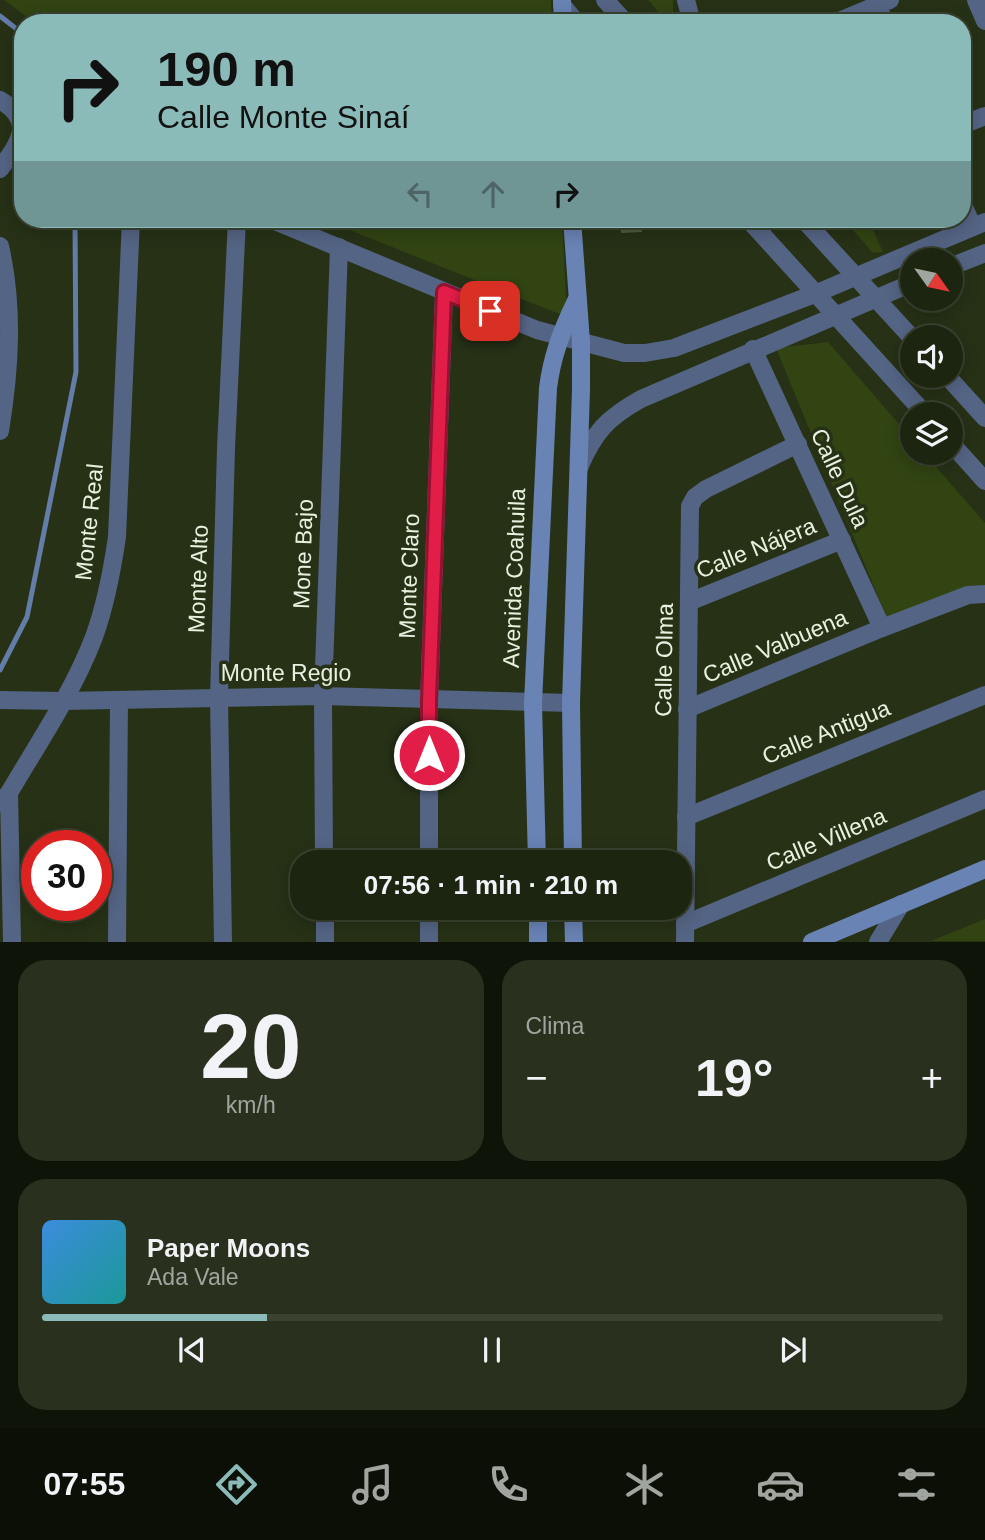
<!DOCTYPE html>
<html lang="es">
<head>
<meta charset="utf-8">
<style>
	:root { --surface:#1c2510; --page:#29311e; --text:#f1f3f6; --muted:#a0a59f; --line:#3a4230; --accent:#8bbbb9 }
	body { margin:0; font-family:Arial,sans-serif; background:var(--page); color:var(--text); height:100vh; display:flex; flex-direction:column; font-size:26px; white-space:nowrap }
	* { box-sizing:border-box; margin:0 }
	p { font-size:23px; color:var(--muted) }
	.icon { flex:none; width:38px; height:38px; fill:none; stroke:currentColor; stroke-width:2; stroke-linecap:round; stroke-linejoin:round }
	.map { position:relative; height:942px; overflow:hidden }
	.drawer { display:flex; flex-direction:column; gap:18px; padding:18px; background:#0f1409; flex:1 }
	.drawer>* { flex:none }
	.top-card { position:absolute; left:14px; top:14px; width:957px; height:214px; border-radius:28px; box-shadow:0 4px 18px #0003,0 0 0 2px var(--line); background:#8bbbb9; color:#111; overflow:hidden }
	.needle { width:46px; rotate:123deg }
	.tools { position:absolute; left:900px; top:248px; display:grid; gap:14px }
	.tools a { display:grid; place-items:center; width:63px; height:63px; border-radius:50%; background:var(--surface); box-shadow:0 4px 18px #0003,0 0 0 2px var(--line); font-size:35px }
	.speed { position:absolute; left:21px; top:830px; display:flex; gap:14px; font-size:35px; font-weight:700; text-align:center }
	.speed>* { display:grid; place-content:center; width:91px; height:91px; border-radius:50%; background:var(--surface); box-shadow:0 4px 18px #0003,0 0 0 2px var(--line); line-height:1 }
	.speed .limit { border:10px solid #d22; background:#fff; color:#111 }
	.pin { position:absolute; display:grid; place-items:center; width:60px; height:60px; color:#fff; margin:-30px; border-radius:14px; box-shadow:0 4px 10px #0006 }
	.me { position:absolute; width:77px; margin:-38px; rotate:0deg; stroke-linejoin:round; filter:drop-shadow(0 0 5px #0008) }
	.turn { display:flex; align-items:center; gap:24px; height:147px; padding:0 28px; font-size:32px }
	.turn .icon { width:91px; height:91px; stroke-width:2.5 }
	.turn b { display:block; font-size:49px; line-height:60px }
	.lanes { display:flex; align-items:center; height:66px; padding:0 28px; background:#0003; justify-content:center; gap:35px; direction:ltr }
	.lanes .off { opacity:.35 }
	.big { font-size:52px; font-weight:700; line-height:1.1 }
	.drawer .widget { flex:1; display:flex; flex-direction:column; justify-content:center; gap:10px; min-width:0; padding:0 24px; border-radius:28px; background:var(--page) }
	.drawer .dial { align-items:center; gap:0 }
	.dial b { font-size:91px; line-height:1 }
	.song { display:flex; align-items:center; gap:21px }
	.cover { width:84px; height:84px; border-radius:10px; background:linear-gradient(135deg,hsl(210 70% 55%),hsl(180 70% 35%)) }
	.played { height:7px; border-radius:4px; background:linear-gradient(90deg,var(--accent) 25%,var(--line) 25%) }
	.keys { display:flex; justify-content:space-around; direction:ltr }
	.heat { display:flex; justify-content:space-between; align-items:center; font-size:38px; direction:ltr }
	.drawer .tiles { flex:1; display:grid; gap:18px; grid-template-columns:1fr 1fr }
	.widget:last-child { grid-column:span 2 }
	.trip { position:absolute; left:290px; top:850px; width:402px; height:70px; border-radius:28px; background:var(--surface); box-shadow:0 4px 18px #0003,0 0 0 2px var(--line); font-weight:700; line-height:70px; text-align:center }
	.tabs { display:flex; height:112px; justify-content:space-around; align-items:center; background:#0b0f06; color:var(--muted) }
	.tabs .icon { width:49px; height:49px }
	.tabs .active { color:var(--accent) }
	.tabs b { font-size:32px; color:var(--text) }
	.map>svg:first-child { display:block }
	.green { fill:#314412 }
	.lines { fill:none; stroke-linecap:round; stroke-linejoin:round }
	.stream { stroke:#647ca8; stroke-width:5 }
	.building { fill:#4f5b3e }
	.street { stroke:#546484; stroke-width:18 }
	.secondary { stroke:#6983b5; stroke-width:18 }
	.route-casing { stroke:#92132f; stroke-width:18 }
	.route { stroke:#e11d48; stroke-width:12 }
	.labels { text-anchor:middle; stroke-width:7; stroke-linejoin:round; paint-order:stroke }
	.street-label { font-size:23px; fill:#e8f0df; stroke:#263116 }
</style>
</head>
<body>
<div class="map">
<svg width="985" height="942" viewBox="0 0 985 942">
	<rect width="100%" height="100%" fill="#263116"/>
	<g class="green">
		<polygon points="4,0 551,0 552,23 35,23"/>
		<polygon points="648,0 673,0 673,13 682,23 668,23"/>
		<polygon points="322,219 562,219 567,317"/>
		<polygon points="843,219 868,219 883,252 873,253"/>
		<polygon points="828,342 912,439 912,453 924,453 985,523 985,588 888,621 776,348"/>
		<polygon points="985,919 985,941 931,941"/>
	</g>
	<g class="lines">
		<g class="stream">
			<polyline points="0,16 23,34"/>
			<polyline points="0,670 27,617 76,372 75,219"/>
		</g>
	</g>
	<polygon class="building" points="620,219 641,219 642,232 621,233"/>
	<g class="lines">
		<g class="street">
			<polyline points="605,0 626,23"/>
			<polyline points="686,0 692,23"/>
			<polyline points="976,0 985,21"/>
			<polyline points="562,5 577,23"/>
			<polyline points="877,5 885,23"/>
			<polyline points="834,23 890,0"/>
			<path d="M0,100C36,121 19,143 0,169"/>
			<polyline points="962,125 985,116"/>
			<polyline points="962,203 973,227"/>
			<polyline points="270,219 537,330 624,353 645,353 674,348 817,293 985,222"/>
			<polyline points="748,219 926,415"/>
			<polyline points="803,219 912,338"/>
			<path d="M0,246C14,308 10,369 0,431"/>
			<polyline points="950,267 985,253"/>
			<polyline points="753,349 882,628"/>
			<polyline points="947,376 985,418"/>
			<polyline points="950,442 985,481"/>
			<path d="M579,468C594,432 607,418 641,399L912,283"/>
			<polyline points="689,602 842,540"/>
			<polyline points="0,700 63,701 323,696 571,703"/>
			<polyline points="687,709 882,628 968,595 985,594"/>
			<polyline points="9,793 12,942"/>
			<path d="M0,803L9,793C39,742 73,692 94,637C106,604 112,571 117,537L131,219"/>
			<polyline points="686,817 985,695"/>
			<polyline points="324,863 323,696 339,247"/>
			<polyline points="429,863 429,700 444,292"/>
			<polyline points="325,908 325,942"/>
			<polyline points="429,908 429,942"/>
			<polyline points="685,924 985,799"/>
			<polyline points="117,942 119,701"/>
			<polyline points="223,942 219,698 226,448 237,219"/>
			<polyline points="685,942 690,506 695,497 706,489 798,444"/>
			<polyline points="878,942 901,904"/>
		</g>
		<g class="secondary">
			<polyline points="562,0 563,23"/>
			<polyline points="572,219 581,342 581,389 571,703 573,863"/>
			<path d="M537,863L533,703L548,388C552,356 562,330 576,301"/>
			<polyline points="538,908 538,942"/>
			<polyline points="573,908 574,942"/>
			<polyline points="812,942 985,869"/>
		</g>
	</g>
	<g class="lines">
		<defs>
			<polyline id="route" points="429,755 429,701 444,292 490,311"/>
		</defs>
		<use href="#route" class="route-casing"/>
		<use href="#route" class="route"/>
	</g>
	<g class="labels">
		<g class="street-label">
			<text transform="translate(840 478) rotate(65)" y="8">Calle Dula</text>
			<text transform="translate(89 522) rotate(-84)" y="8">Monte Real</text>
			<text transform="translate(756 548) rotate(-22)" y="8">Calle Nájera</text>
			<text transform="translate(303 554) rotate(-88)" y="8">Mone Bajo</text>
			<text transform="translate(409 576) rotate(-88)" y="8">Monte Claro</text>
			<text transform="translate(514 578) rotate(-88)" y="8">Avenida Coahuila</text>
			<text transform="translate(198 579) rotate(-88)" y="8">Monte Alto</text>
			<text transform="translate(775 646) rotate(-23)" y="8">Calle Valbuena</text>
			<text transform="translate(664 660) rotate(-89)" y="8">Calle Olma</text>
			<text x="286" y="681">Monte Regio</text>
			<text transform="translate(826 732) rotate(-22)" y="8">Calle Antigua</text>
			<text transform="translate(826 839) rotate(-23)" y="8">Calle Villena</text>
		</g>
	</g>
</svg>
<div class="tools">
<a><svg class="needle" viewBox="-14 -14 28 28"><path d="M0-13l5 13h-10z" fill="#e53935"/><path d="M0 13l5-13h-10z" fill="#a0a59f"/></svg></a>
<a><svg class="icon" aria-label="sound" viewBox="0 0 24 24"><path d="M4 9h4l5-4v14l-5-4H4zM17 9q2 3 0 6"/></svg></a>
<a><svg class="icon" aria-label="layers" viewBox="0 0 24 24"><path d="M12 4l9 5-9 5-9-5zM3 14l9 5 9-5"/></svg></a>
</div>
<div class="speed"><div class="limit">30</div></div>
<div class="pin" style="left:490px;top:311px;background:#d93025"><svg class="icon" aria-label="arrive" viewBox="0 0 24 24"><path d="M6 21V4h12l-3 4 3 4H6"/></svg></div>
<svg class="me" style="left:429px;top:755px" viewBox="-20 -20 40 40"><circle r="17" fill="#e11d48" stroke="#fff" stroke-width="3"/><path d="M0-11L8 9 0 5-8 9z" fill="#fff"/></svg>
<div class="trip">07:56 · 1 min · 210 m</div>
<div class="top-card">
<div class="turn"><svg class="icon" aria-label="right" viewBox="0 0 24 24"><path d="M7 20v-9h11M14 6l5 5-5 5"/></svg><div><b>190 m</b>Calle Monte Sinaí</div></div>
<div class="lanes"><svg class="icon off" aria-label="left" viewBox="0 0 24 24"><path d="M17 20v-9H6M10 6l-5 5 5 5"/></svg><svg class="icon off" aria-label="ahead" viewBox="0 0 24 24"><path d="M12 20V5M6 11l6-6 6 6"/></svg><svg class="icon" aria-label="right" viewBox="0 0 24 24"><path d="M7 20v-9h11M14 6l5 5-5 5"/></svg></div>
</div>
</div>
<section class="drawer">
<div class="tiles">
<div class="widget dial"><b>20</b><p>km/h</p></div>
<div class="widget"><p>Clima</p>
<div class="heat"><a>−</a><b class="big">19°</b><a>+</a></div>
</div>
<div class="widget">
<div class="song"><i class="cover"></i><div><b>Paper Moons</b><p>Ada Vale</p></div></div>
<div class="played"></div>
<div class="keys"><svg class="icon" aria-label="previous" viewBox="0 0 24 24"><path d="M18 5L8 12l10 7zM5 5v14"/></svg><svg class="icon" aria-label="pause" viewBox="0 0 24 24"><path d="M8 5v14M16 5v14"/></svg><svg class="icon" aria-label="next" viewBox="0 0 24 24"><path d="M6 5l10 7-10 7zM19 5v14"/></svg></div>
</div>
</div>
</section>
<nav class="tabs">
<b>07:55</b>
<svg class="icon active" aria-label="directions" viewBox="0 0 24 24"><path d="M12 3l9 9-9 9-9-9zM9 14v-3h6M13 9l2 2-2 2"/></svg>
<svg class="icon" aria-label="music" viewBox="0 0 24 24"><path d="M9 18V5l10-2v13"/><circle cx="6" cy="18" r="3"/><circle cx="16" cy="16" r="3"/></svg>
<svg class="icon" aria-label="phone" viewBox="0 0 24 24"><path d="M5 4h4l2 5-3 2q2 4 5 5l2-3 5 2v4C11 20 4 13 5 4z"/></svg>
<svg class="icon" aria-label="climate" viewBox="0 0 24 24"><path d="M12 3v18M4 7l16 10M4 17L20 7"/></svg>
<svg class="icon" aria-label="car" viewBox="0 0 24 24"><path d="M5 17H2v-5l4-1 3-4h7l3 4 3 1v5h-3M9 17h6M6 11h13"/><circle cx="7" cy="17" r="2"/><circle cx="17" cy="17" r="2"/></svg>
<svg class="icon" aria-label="filters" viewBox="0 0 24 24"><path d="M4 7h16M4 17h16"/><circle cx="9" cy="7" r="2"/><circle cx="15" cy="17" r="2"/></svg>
</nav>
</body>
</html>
